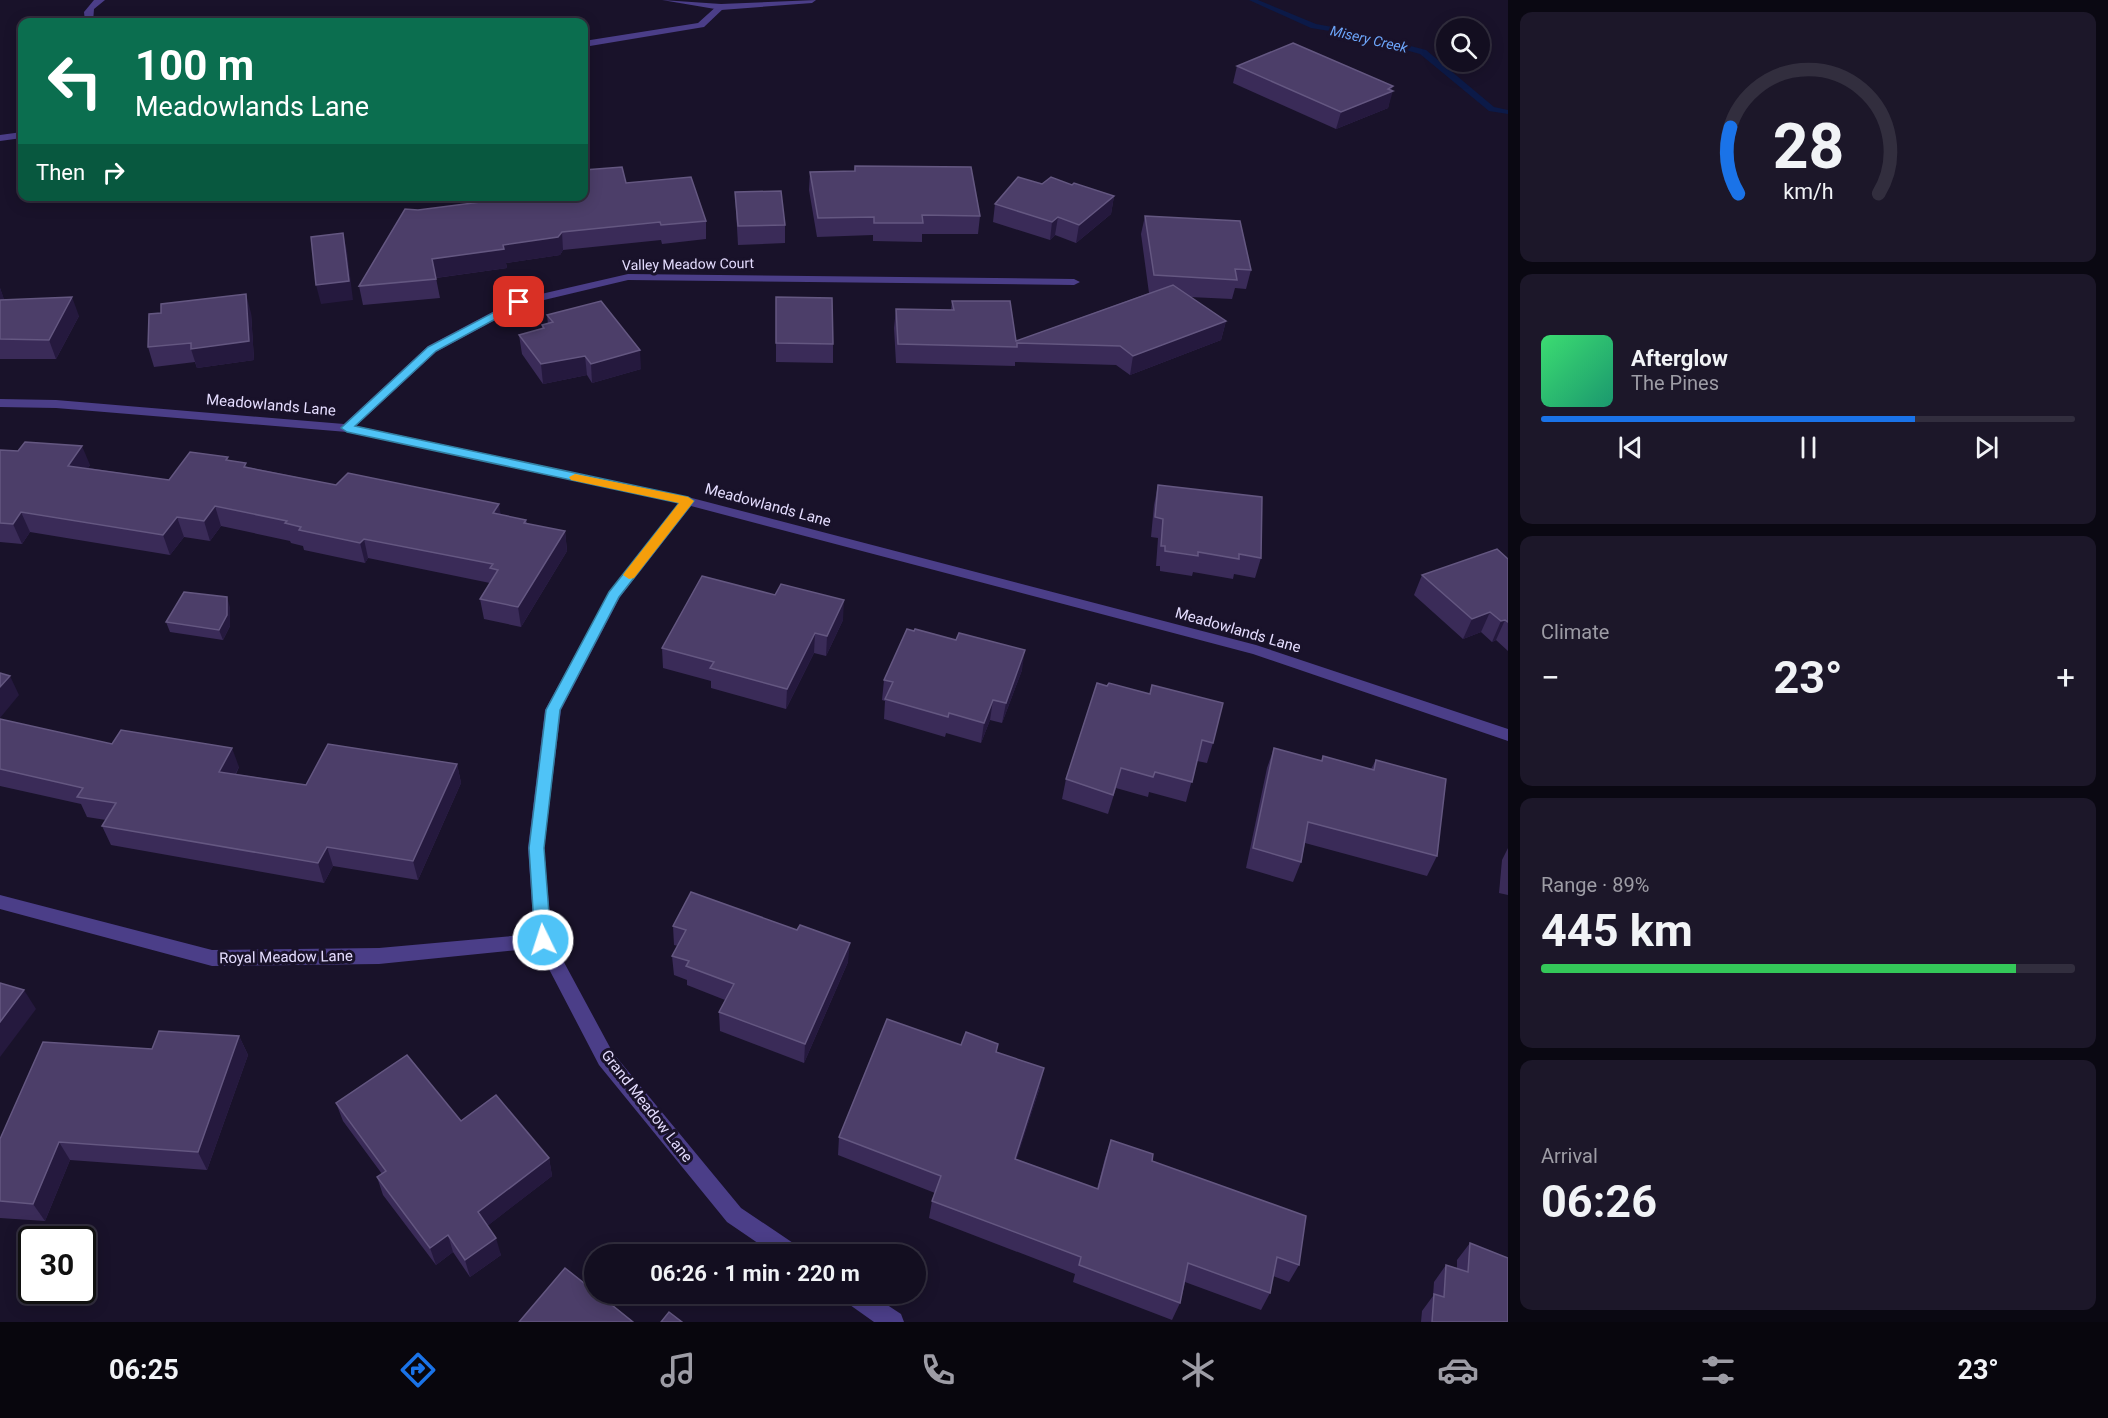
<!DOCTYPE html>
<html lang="en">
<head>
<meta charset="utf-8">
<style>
	:root { --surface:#130e20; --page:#1c1729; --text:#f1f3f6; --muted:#9d9ca5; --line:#322e3e; --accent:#1a73e8 }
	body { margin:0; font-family:Roboto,sans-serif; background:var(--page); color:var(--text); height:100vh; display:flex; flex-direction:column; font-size:22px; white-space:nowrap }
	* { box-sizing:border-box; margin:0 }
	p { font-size:20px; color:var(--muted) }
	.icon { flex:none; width:33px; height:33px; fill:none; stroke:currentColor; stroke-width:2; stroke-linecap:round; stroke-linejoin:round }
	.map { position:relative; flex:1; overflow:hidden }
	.drawer { display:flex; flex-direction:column; gap:12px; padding:12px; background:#0a0812; width:600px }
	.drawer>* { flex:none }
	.guide { position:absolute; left:18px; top:18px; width:570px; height:183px; border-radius:12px; box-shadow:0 3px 15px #0003,0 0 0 2px var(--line); background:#0b6e4f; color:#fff; overflow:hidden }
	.fabs { position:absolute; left:1436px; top:18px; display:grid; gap:12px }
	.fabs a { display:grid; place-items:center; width:54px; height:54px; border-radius:50%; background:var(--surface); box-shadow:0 3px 15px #0003,0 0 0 2px var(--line); font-size:30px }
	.speed { position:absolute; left:18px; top:1226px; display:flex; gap:12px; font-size:30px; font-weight:700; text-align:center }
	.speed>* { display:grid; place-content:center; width:78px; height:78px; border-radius:50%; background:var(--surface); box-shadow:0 3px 15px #0003,0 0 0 2px var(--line); line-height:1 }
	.speed .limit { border:3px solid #111; border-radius:9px; background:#fff; color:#111 }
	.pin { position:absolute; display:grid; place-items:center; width:51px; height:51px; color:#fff; margin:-26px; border-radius:12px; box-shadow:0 3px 9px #0006 }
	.me { position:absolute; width:66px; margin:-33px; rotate:356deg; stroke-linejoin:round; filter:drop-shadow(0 0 4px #0008) }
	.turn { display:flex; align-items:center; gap:21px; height:126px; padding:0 18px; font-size:27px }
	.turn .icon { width:78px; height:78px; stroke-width:2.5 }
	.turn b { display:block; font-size:42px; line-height:51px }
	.then { display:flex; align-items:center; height:57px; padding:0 18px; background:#0003; gap:12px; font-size:22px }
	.big { font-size:45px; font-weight:700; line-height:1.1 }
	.drawer .card { flex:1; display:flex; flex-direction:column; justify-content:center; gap:9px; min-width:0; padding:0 21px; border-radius:12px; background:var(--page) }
	.drawer .dial { align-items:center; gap:0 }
	.dial svg { height:156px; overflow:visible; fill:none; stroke:var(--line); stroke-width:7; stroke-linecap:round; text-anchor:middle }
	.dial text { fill:var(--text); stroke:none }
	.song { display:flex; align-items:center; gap:18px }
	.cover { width:72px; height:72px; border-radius:9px; background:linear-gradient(135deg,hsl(140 70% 55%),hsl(160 70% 35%)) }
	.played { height:6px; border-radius:3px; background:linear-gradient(90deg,var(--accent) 70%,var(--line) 70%) }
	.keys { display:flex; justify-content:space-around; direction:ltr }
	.heat { display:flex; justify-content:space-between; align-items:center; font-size:33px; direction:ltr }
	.charge { height:9px; border-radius:4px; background:linear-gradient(90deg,#34c759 89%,var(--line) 0) }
	.trip { position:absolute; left:584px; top:1244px; width:342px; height:60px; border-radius:30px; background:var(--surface); box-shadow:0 3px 15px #0003,0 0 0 2px var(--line); font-weight:700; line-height:60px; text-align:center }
	.tabs { display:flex; height:96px; justify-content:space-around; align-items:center; background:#08060d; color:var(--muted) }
	.tabs .icon { width:42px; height:42px }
	.tabs .selected { color:var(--accent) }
	.tabs b { font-size:27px; color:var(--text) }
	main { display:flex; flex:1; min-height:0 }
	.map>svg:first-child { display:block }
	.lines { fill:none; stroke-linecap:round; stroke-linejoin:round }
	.stream { fill:#0c1a48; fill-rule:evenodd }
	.lane { fill:#4b3e88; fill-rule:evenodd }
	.street { fill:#4b3e88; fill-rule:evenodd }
	.wall { fill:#3a2b58 }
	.shaded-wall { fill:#25193e }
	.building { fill:#4c3e69; stroke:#645781; stroke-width:1.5 }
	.route { fill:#4fc3f7; stroke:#337fa1; stroke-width:1.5 }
	.slow { fill:#f59e0b }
	.labels { text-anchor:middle; stroke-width:6; stroke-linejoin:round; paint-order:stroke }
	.far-water-label { font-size:14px; font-style:italic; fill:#6da6fb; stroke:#19122a }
	.far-street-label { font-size:14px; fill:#e4dcfe; stroke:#19122a }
	.street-label { font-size:15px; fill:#e4dcfe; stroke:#19122a }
</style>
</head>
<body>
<main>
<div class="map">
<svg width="1508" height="1322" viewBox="0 0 1508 1322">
	<rect width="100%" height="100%" fill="#19122a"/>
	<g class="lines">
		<polygon class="stream" points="1249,0 1258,0 1316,24 1349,30 1426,50 1494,107 1508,110 1508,114 1489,111 1420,54 1348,34 1311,28"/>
		<g class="lane">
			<polygon points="718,5 725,7 704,27 584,47 584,41 698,23"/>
			<polygon points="22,132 22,138 0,141 0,135"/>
		</g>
		<g class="street">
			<polygon points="94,0 105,0 94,9 93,22 85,22 84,12"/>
			<polygon points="662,0 721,4 816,0 812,3 721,10"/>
			<polygon points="628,274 1074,279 1080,282 1074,285 628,280 523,305 436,352 356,426 688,497 1256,645 1508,729 1508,741 1253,654 691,506 620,597 561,710 544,848 552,940 613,1053 741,1208 799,1247 802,1254 774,1254 727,1222 599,1065 538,948 379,964 212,966 0,909 0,895 212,950 379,948 534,934 528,848 545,710 609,592 679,503 347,432 56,408 0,407 0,399 56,400 344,424 428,346 515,300"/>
			<polygon points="839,1293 869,1293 901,1314 904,1322 874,1322 843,1300"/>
		</g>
	</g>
	<g class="wall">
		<polygon points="1237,66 1392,90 1388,108 1336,129 1233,83"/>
		<polygon points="855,166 980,216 978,234 922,234 922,242 873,241 873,235 817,237 809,190 810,172 854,171"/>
		<polygon points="584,170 626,183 706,221 706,239 662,244 661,240 563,250 560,255 506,263 507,268 436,278 440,298 363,305 359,286 418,210 505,202 585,192"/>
		<polygon points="1042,184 1072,185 1114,196 1111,214 1076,243 1055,235 1050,240 993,222 995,204"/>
		<polygon points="735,192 785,225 785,243 738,245 736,210"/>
		<polygon points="1145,216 1251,270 1246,289 1235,288 1232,299 1190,297 1226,321 1221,340 1130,375 1116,365 1015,362 1015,366 896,363 894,328 896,309 951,310 952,301 1016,341 1149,293 1141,234"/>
		<polygon points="0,288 4,300 79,316 56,359 0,359"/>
		<polygon points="776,297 833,344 833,363 776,362"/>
		<polygon points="251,313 254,360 197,368 195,362 154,367 148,347"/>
		<polygon points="547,315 641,369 592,383 587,375 543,384 522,354 519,335 542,329 542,325 548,324"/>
		<polygon points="0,450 90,465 88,468 169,480 229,461 248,467 336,485 526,520 527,524 565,531 567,551 521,627 484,619 480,599 490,583 368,558 365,563 304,550 303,546 291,543 290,541 221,526 210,541 184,537 170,555 30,532 22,544 0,542"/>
		<polygon points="1158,485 1261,558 1255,578 1234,574 1233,579 1193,572 1192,576 1160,571 1160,566 1156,566 1158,538 1151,537 1154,505"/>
		<polygon points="1508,559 1508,651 1496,640 1492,642 1481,632 1463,639 1414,595 1422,575"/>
		<polygon points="230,607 230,626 223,640 170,632 166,622"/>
		<polygon points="843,620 826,656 814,653 786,709 711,688 711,681 663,668 662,648"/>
		<polygon points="1022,670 1002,723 990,720 981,743 946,733 945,737 884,719 885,701 882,700 884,680"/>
		<polygon points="1107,686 1150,694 1213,743 1207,763 1197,761 1186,802 1149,792 1148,797 1116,788 1108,814 1062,799 1066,779"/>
		<polygon points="0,719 112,744 239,767 236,774 306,785 457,764 461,783 418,880 333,866 324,883 111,845 102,826 106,820 87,817 81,804 0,786"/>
		<polygon points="1274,748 1321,761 1323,756 1371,769 1376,760 1437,856 1427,876 1305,843 1301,862 1293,882 1246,868 1267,768"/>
		<polygon points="1508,848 1508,895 1499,893 1502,860"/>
		<polygon points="673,926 848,962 804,1063 720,1031 719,1012 725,1000 687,985 687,980 674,975 672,956 678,946 674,945"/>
		<polygon points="239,1036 248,1055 207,1170 70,1160 45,1221 0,1218 0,1139 152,1049"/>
		<polygon points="998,1044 996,1052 1040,1087 1016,1159 1097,1189 1105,1158 1111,1140 1152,1161 1299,1265 1289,1282 1273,1276 1270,1293 1261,1310 1185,1282 1180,1303 1172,1320 1073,1282 1075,1274 929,1218 932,1201 935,1193 838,1155 839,1137 961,1045"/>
		<polygon points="336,1103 461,1121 549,1158 552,1176 487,1226 501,1255 470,1277 453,1252 436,1265 383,1195 377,1177 382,1174 343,1121"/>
		<polygon points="1470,1243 1508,1322 1421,1322 1422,1311 1433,1296 1434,1282 1446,1265 1457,1268 1457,1260"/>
	</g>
	<g class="shaded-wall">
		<polygon points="1393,86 1391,92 1393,91 1388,108 1336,129 1341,112"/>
		<polygon points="1114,196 1111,214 1076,243 1079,225"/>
		<polygon points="1058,217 1055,235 1050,240 1052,222"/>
		<polygon points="562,232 563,250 560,255 506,263 507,268 435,278 432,259"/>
		<polygon points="343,233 347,251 353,300 321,304 316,285"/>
		<polygon points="0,288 4,299 0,307"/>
		<polygon points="246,294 251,313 254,360 197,368 191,349"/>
		<polygon points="72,297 79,316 56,359 49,340"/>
		<polygon points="1226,321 1221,340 1130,375 1133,356"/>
		<polygon points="640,350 641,369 592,383 591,364"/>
		<polygon points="585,356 587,375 543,384 541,364"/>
		<polygon points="82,446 90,465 76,485 68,466"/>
		<polygon points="499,504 502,523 493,513"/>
		<polygon points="215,506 221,526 210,541 204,521"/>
		<polygon points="21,512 30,532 22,544 13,524"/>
		<polygon points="177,517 184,537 170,555 163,535"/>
		<polygon points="565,531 567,551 521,627 518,607"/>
		<polygon points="364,539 368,558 365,563 360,543"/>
		<polygon points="227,597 230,607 230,626 223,640 219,630"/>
		<polygon points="844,600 843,620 826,656 827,636"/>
		<polygon points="1490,612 1481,632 1463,639 1472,619"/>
		<polygon points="1505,620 1496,640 1492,642 1501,621"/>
		<polygon points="815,633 814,653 786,709 787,689"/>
		<polygon points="1025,650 1022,670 1002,723 1006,703"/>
		<polygon points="10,676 19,695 0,718 0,687"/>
		<polygon points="993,700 990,720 981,743 984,723"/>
		<polygon points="232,748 239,767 226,791 219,772"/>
		<polygon points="457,764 461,783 418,880 413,861"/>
		<polygon points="327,847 333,866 324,883 318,863"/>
		<polygon points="850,943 848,962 804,1063 805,1044"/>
		<polygon points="24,990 36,1009 0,1057 0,1022"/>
		<polygon points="239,1036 248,1055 207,1170 198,1152"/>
		<polygon points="1044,1068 1040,1087 1011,1177 1015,1159"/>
		<polygon points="59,1142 70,1160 45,1221 33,1204"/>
		<polygon points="549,1158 552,1176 482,1230 478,1212"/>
		<polygon points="448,1235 453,1252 436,1265 430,1248"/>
		<polygon points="496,1238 501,1255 470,1277 465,1260"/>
	</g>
	<g class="building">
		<polygon points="1293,43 1393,86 1388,89 1393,91 1341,112 1237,66"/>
		<polygon points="855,166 971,167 980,216 922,215 923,223 874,223 874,217 818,218 810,172 855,171"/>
		<polygon points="622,167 626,183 691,177 706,221 661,225 660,222 562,232 558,237 503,245 504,249 432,259 436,279 359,286 405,209 418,210 504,199 505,202 546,196 584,196 584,192 587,191 584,174 584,170"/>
		<polygon points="1018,177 1042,184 1051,177 1072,185 1074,183 1114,196 1079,225 1058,217 1052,222 995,204"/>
		<polygon points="781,191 785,225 738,226 735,192"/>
		<polygon points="1145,216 1240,221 1251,270 1235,269 1237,280 1154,275"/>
		<polygon points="343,233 349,281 316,285 311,237"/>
		<polygon points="1173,285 1226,321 1133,356 1120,346 1017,343 1017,347 898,344 896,309 954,310 952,301 1010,301 1016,341"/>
		<polygon points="246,294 249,341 191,349 191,343 148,347 149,314 161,313 161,304"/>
		<polygon points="72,297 49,340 0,339 0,300"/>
		<polygon points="776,297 832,298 833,344 776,343"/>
		<polygon points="601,301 640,350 591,364 585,356 541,364 519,335 544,328 542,325 553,322 547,315"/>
		<polygon points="25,442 82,446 68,466 169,480 190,452 228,457 226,460 246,463 244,467 336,485 348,473 499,504 493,513 526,520 524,523 565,531 518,607 480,599 498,570 490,568 493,564 364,539 360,543 299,530 301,527 285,523 287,521 215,506 204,521 177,517 163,535 21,512 13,524 0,523 0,450 18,451"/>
		<polygon points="1158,485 1262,497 1261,558 1239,554 1239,559 1198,552 1198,556 1165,551 1165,546 1161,546 1163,519 1155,517"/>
		<polygon points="1497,549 1508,559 1508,622 1505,620 1501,621 1490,612 1472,619 1422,575"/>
		<polygon points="702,576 775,595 781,584 844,600 827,636 815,633 787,689 710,668 714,662 662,648"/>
		<polygon points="184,592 227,597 227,615 219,630 166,622"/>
		<polygon points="907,629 914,631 915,629 956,640 959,633 1025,650 1006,703 993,700 984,723 949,713 948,717 885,699 893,682 884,680"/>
		<polygon points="0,673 10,676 0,687"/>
		<polygon points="1097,683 1107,686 1109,683 1150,694 1152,685 1223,703 1213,743 1202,740 1192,782 1155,772 1153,777 1121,768 1113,795 1066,779"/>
		<polygon points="0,719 112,744 121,730 232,748 219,772 306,785 328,744 457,764 413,861 327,847 318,863 102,826 116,803 77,797 83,788 0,769"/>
		<polygon points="1274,748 1322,761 1323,756 1374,770 1376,760 1446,779 1437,856 1308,822 1301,862 1253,848"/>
		<polygon points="691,892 797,930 800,925 850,943 805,1044 719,1012 734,984 686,966 689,961 672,956 686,930 673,926"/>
		<polygon points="0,983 24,990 0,1022"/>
		<polygon points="887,1019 961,1045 966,1032 998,1044 996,1052 1044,1068 1015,1159 1098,1189 1111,1140 1153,1154 1152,1161 1306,1216 1299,1265 1277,1257 1270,1293 1188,1263 1180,1303 1079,1265 1081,1257 932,1201 941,1176 839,1137"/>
		<polygon points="159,1031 239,1036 198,1152 59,1142 33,1204 0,1201 0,1139 43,1042 152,1049"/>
		<polygon points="407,1055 461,1121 496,1095 549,1158 478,1212 496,1238 465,1260 448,1235 430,1248 377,1177 386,1171 336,1103"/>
		<polygon points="1470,1243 1508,1258 1508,1322 1432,1322 1434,1294 1444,1297 1446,1265 1468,1272"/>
		<polygon points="565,1268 594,1291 594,1293 597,1293 633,1322 519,1322"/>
		<polygon points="669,1312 682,1322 661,1322"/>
	</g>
	<polygon class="route" points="519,299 525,302 523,304 436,351 355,426 688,497 694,501 619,597 560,710 544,848 551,940 548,944 537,944 535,940 529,848 546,710 609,592 679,503 347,432 341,428 428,347"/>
	<polygon class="slow" points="575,474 688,497 694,501 634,578 629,579 623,575 625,572 679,503 571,480 569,477"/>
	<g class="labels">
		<g class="far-water-label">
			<text transform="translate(1369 39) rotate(13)" y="5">Misery Creek</text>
		</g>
		<g class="far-street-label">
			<text transform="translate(688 264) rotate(-1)" y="5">Valley Meadow Court</text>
		</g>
		<g class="street-label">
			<text transform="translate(271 405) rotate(5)" y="5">Meadowlands Lane</text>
			<text transform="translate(768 505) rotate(15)" y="5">Meadowlands Lane</text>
			<text transform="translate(1238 630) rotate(16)" y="5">Meadowlands Lane</text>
			<text transform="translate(286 957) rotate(-1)" y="5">Royal Meadow Lane</text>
			<text transform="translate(647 1106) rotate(52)" y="5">Grand Meadow Lane</text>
		</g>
	</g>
</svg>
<div class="fabs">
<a><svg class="icon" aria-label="search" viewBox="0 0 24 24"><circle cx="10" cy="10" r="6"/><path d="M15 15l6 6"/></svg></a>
</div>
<div class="speed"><div class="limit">30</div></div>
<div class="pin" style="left:519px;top:302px;background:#d93025"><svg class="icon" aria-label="arrive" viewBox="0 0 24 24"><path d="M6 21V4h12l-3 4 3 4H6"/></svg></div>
<svg class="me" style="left:543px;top:940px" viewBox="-20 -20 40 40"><circle r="17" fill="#4fc3f7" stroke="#fff" stroke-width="3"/><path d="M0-11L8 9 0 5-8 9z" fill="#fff"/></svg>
<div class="trip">06:26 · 1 min · 220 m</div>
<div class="guide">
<div class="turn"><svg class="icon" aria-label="left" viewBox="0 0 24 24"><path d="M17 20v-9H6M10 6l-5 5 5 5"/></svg><div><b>100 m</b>Meadowlands Lane</div></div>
<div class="then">Then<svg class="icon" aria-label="right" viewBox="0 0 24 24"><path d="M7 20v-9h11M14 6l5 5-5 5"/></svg></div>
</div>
</div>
<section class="drawer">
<div class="card dial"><svg viewBox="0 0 100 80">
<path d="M14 69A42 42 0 1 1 86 69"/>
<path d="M14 69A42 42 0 0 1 10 35" stroke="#1a73e8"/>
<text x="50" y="56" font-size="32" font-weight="700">28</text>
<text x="50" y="72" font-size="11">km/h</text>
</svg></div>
<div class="card">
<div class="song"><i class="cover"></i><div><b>Afterglow</b><p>The Pines</p></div></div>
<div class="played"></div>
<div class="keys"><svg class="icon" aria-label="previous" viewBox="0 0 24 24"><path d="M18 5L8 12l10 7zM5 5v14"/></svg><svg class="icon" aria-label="pause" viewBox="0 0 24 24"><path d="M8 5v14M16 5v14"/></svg><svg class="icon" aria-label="next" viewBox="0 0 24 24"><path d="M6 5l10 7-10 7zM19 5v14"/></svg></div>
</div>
<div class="card"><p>Climate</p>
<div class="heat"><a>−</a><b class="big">23°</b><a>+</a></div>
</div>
<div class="card"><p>Range · 89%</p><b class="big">445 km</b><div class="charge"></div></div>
<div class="card"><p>Arrival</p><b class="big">06:26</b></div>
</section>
</main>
<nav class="tabs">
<b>06:25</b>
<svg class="icon selected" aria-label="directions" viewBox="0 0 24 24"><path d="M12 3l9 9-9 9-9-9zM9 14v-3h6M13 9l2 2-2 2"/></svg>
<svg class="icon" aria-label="music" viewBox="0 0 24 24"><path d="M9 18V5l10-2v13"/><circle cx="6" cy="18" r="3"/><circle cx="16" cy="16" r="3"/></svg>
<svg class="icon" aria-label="phone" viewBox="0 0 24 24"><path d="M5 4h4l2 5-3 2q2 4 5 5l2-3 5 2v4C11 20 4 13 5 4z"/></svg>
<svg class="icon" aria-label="climate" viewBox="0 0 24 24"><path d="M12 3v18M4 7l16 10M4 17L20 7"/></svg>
<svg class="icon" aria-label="car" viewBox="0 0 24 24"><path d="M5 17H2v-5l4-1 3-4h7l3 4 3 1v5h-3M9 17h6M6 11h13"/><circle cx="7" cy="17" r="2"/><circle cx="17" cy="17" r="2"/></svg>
<svg class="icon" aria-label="filters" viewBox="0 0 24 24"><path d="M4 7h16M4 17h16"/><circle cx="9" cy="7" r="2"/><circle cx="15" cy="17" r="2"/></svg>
<b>23°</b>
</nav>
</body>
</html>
